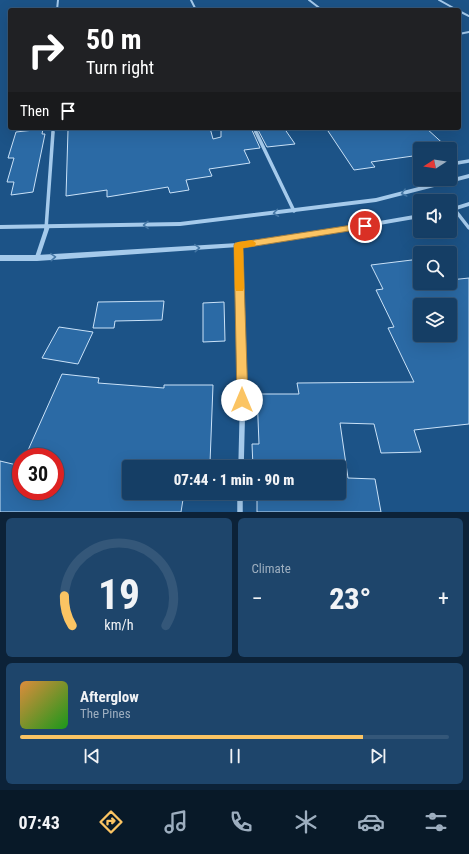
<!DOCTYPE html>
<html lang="en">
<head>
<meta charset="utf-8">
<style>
	:root { --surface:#153e65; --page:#1e456b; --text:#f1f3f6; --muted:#9daebf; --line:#345779; --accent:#fbc463 }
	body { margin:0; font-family:"Roboto Condensed",sans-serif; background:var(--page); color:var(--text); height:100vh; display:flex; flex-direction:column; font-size:15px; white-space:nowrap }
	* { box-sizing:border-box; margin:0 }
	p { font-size:13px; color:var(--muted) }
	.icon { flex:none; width:22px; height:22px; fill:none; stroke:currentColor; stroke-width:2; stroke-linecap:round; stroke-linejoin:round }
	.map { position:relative; height:512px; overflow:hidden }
	.sheet { display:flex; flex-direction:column; gap:6px; padding:6px; background:#0c2238; flex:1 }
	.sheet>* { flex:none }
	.top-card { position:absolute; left:8px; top:8px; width:453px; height:122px; border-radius:4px; box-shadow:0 4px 16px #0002,0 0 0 1px var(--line); background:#202124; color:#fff; overflow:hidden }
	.needle { width:26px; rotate:258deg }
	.buttons { position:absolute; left:413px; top:142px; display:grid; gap:8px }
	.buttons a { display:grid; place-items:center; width:44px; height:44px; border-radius:4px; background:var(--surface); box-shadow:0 4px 16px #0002,0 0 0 1px var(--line); font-size:20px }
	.speed { position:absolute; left:12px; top:448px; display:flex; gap:8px; font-size:20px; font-weight:700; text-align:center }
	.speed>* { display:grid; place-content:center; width:52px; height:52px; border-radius:50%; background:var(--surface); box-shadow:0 4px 16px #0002,0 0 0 1px var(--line); line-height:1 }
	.speed .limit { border:6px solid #d22; background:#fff; color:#111 }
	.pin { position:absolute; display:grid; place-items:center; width:34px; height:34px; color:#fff; margin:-17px; border:2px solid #fff; border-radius:50%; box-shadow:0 1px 4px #0007 }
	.me { position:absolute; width:44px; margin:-22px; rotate:0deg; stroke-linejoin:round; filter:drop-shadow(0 0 3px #0008) }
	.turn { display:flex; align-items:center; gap:14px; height:84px; padding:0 12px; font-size:18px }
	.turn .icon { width:52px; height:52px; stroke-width:2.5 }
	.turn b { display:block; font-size:28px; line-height:34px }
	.then { display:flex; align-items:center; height:38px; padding:0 12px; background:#0003; gap:8px; font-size:15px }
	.big { font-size:30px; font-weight:800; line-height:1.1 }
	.sheet .card { flex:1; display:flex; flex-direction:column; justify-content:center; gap:6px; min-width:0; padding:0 14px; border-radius:6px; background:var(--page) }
	.sheet .dial { align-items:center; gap:0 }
	.dial svg { height:104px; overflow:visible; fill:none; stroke:var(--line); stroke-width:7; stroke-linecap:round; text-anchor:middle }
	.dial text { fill:var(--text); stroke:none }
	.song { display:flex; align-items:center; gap:12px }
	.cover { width:48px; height:48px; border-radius:6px; background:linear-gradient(135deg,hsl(30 70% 55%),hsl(120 70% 35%)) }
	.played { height:4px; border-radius:2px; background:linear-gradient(90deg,var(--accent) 80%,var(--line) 80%) }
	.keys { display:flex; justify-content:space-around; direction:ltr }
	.heat { display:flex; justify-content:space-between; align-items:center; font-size:22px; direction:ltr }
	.sheet .tiles { flex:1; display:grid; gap:6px; grid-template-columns:1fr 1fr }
	.card:last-child { grid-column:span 2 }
	.trip { position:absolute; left:122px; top:460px; width:224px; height:40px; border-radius:4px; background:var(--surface); box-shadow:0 4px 16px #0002,0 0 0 1px var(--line); font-weight:800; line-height:40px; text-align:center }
	.tabs { display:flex; height:64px; justify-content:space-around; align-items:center; background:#081928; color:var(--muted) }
	.tabs .icon { width:28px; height:28px }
	.tabs .current { color:var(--accent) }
	.tabs b { font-size:18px; color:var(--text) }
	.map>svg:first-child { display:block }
	.building { fill:#2b6aa5; stroke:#cae2f8; fill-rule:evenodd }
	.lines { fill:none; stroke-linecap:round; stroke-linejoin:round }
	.minor-far4 { stroke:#a5caeb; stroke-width:2 }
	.minor-far3 { stroke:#a5caeb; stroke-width:2.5 }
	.minor-far2 { stroke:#a5caeb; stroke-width:3.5 }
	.minor-far1 { stroke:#a5caeb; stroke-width:4.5 }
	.minor { stroke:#a5caeb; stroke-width:5.5 }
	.tertiary { fill:#a5caeb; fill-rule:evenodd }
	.oneway { stroke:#4577a5 }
	.route { fill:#fbc463; stroke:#a37f40 }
	.slow { fill:#f59e0b }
</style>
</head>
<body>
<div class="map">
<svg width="469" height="512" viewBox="0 0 469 512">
	<rect width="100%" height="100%" fill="#1c5387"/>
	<g class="building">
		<polygon points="84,128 210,128 213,139 221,137 221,128 251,128 260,148 244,150 250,163 209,169 212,176 186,180 189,190 170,193 168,187 107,197 107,190 66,196 68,130"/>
		<polygon points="257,128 284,128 295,144 267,147"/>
		<polygon points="326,128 426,128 449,149 420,149 420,155 371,162 375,167 354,170"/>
		<polygon points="43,129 42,134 45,134 33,192 11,195 14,182 7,182 14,158 8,158 16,132"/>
		<path d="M420,259V284L450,283V280L469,278V424L414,430L421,452L381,453L374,424L340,423L348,478L375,479L381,512H257V493H339V467H253L252,444H259L257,394H299L297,383L414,382L388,328L394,327L376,290L383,289L371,265ZM420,305H450V335H420Z"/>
		<polygon points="164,301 162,320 115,321 114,328 93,328 98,302"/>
		<polygon points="224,302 225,341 203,342 203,303"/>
		<polygon points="59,327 93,332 78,364 42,358"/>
		<polygon points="62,374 99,378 98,383 164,388 164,385 213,385 210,463 190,463 189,467 129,467 129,493 184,493 181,512 0,512 0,461 21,466 21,491 55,491 55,457 25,457"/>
	</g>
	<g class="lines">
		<g class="minor-far4">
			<polyline points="191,0 196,10"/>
			<polyline points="309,0 322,10"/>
			<polyline points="439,0 457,10"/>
			<polyline points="57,10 58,0"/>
			<polyline points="459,11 469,16"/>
			<polyline points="459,34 469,32"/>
		</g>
		<g class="minor-far3">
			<polyline points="254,128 256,133"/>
			<polyline points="53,133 53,128"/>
		</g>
		<g class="minor-far2">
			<polyline points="256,132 294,211"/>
			<polyline points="457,163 469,161"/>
			<polyline points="455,210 469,228"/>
			<polyline points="46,229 53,132"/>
		</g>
		<g class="minor-far1">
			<polyline points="238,245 242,353"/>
			<polyline points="37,258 47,228"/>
		</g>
		<g class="minor">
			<polyline points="241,467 243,387 242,352"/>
			<polyline points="240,493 240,512"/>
		</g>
		<g class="tertiary">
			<polygon points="469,174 469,178 376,202 180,226 0,229 0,225 180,222 376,198"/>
			<polygon points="469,202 469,206 450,212 450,208"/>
			<polygon points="420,214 420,218 310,237 238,247 37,261 0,261 0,255 37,255 238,243 310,233"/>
		</g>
	</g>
	<defs><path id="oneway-chevron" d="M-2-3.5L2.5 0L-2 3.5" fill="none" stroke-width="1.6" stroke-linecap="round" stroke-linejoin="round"/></defs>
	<g class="oneway">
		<use href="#oneway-chevron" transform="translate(404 193) rotate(166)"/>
		<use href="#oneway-chevron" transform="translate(276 213) rotate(173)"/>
		<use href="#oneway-chevron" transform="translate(146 225) rotate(179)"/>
		<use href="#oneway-chevron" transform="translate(197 248) rotate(-4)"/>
		<use href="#oneway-chevron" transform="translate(53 257) rotate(-4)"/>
	</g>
	<polygon class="route" points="365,223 369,226 368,228 243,248 248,400 247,404 242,406 238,404 237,400 234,245 235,243"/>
	<polygon class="slow" points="252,240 256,243 255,246 243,248 244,288 243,291 236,291 235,288 234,245 238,242"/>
</svg>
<div class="buttons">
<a><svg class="needle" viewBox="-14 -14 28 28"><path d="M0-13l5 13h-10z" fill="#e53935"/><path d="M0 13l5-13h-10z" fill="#9daebf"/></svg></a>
<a><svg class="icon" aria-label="sound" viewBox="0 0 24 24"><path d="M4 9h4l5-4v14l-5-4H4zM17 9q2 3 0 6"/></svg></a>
<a><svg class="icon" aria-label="search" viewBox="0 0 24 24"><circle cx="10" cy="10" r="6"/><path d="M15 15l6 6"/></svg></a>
<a><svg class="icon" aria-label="layers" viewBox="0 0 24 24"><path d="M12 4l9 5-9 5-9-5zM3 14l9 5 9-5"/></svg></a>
</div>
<div class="speed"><div class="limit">30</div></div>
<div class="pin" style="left:365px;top:226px;background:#d93025"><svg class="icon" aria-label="arrive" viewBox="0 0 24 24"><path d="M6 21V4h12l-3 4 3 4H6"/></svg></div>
<svg class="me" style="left:242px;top:400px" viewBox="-20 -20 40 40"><circle r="19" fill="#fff"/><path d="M0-13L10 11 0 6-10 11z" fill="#fbc463"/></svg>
<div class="trip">07:44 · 1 min · 90 m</div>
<div class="top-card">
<div class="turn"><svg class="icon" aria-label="right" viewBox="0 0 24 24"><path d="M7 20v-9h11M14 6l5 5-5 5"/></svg><div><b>50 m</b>Turn right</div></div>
<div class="then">Then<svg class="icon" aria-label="arrive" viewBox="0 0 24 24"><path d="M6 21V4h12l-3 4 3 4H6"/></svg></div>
</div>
</div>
<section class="sheet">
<div class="tiles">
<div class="card dial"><svg viewBox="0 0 100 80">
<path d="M14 69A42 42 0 1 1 86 69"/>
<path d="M14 69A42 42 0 0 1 8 46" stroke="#fbc463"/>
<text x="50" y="56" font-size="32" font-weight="700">19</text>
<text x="50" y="72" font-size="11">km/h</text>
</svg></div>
<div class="card"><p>Climate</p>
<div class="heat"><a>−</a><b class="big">23°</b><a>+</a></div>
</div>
<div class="card">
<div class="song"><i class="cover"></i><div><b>Afterglow</b><p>The Pines</p></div></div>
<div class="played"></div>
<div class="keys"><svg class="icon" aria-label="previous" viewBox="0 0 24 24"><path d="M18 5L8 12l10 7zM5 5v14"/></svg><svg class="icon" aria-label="pause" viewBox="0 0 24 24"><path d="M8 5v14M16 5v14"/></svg><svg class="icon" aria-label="next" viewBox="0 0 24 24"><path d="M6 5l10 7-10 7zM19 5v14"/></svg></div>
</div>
</div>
</section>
<nav class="tabs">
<b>07:43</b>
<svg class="icon current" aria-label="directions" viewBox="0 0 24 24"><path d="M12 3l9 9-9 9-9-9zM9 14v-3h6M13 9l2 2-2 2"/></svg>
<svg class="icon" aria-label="music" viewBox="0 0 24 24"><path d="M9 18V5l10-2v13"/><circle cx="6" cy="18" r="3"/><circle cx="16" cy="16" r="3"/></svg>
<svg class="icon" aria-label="phone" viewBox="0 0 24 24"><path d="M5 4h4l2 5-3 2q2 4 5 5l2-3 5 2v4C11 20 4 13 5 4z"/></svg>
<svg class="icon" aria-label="climate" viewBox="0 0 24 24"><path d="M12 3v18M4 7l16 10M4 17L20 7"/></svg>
<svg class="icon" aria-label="car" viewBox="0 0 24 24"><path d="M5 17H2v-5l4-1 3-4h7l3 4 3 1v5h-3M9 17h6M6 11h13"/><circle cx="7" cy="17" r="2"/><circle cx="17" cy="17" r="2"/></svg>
<svg class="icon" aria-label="filters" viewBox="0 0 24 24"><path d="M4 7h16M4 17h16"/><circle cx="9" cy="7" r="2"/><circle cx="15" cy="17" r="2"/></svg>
</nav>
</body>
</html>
